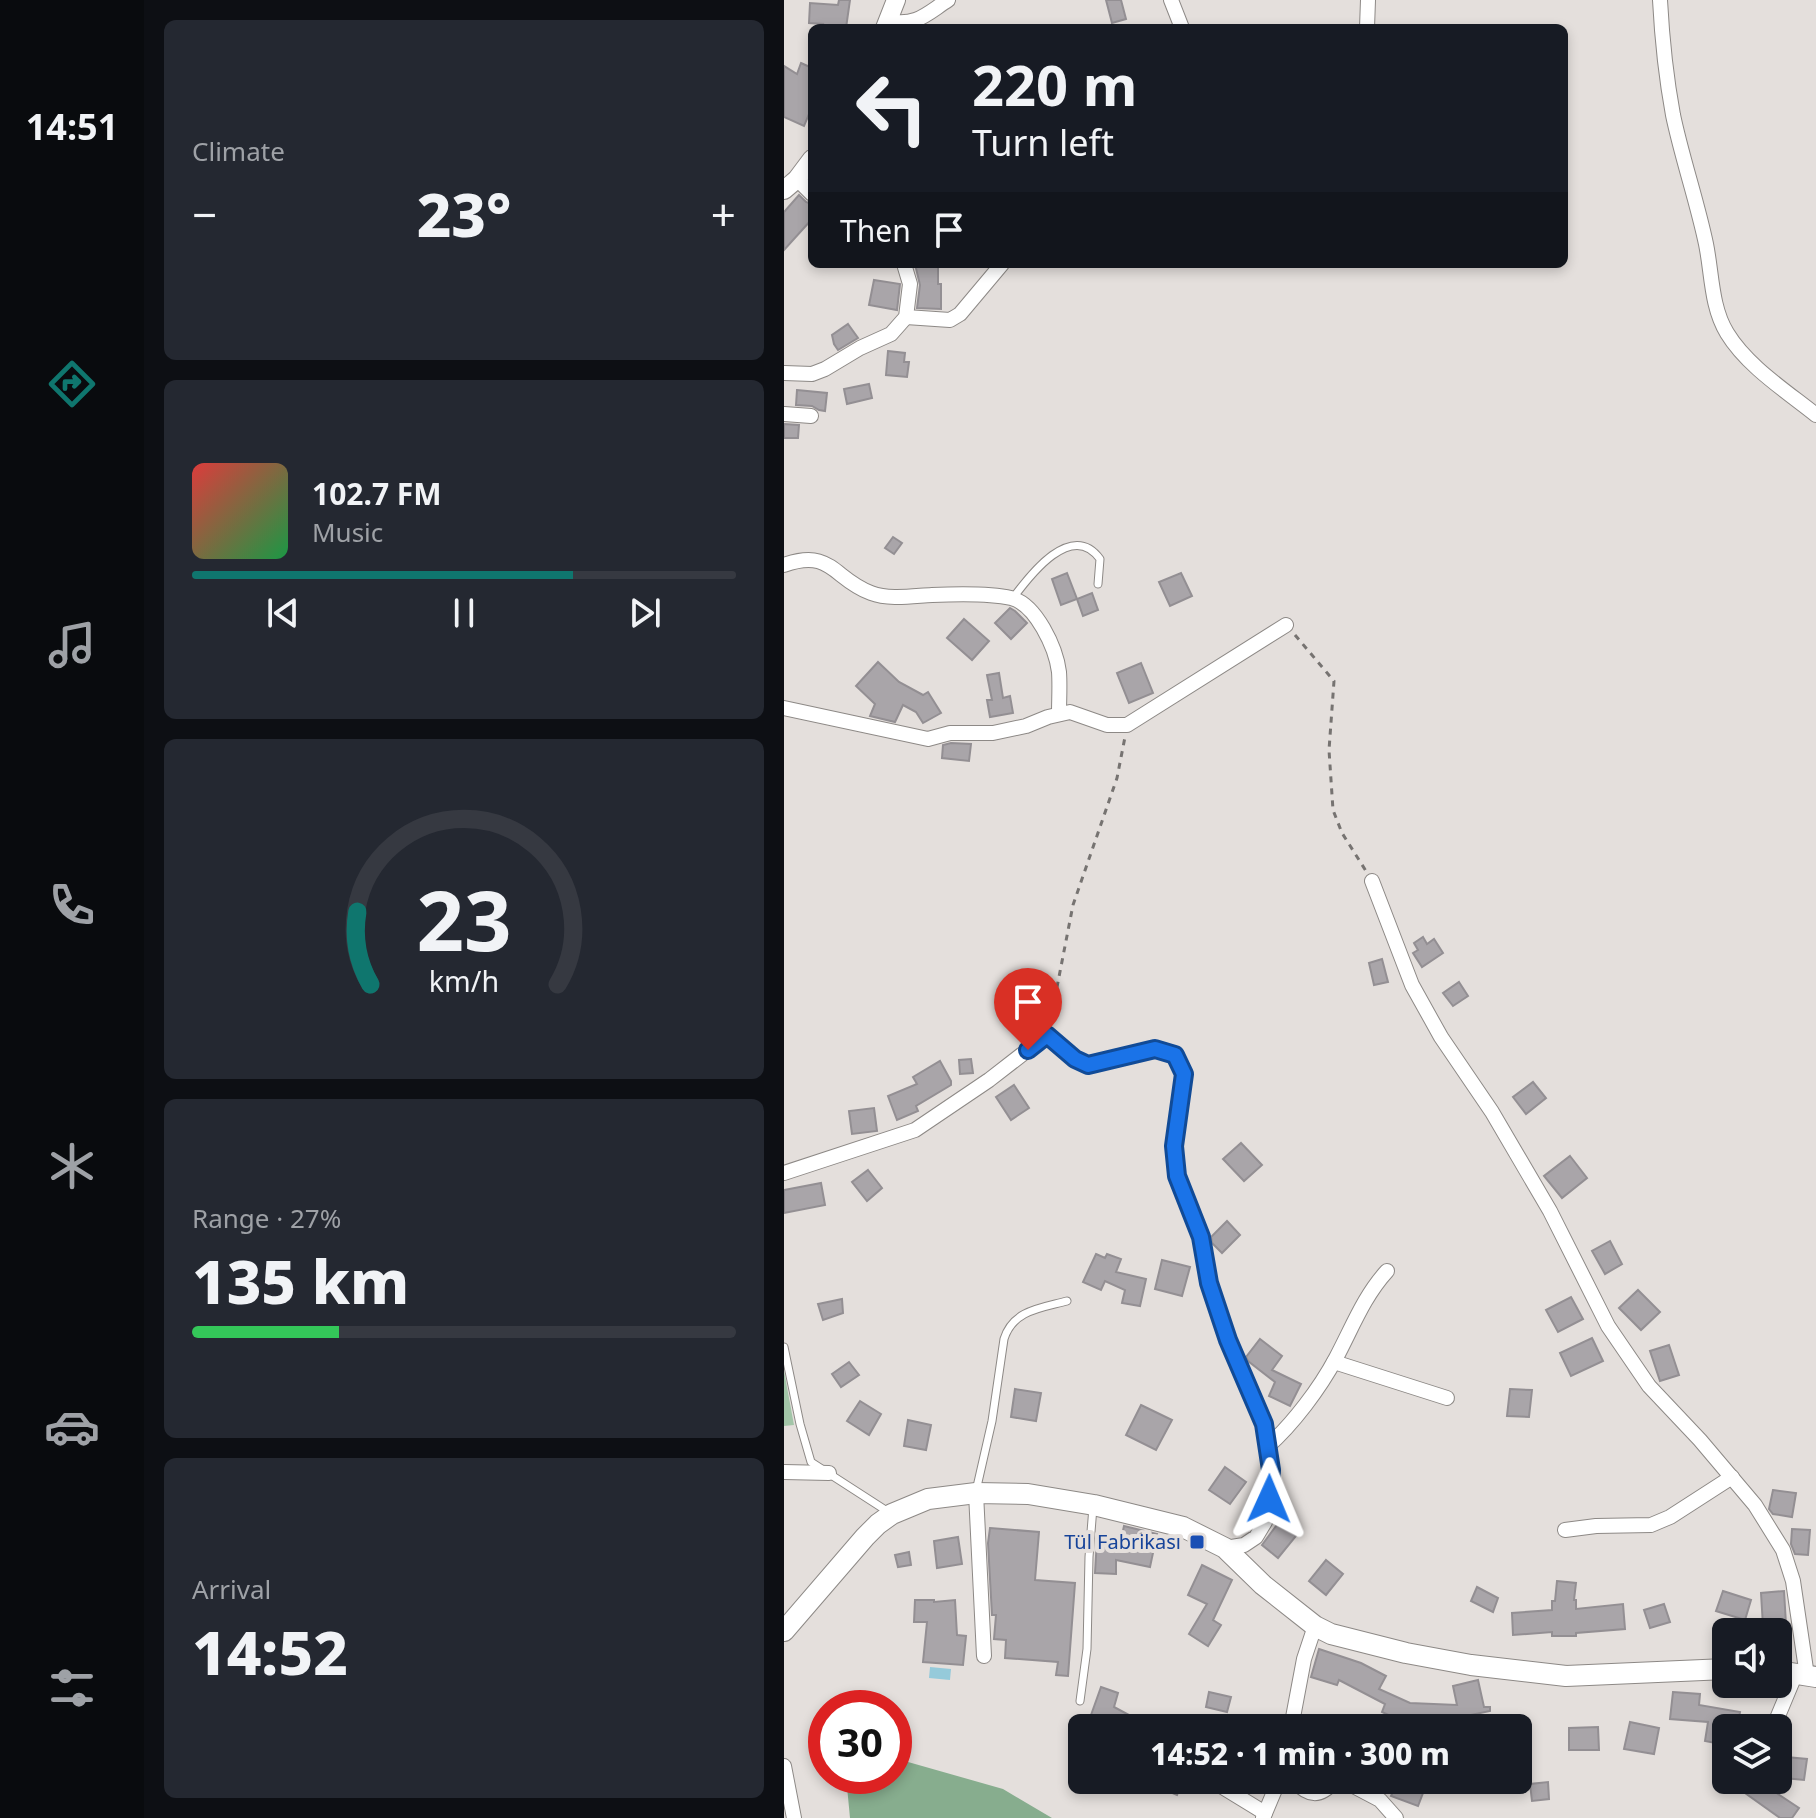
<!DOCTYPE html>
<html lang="en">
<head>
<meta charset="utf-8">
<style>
	:root { --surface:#171b24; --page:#242831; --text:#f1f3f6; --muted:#9ea1a6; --line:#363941; --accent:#0f766e }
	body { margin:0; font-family:"Noto Sans",sans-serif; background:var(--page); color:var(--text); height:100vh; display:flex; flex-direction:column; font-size:30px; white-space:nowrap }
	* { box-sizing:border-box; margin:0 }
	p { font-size:26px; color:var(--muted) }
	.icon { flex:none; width:44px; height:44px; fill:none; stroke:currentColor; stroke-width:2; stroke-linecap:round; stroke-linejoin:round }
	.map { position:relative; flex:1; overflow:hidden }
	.drawer { display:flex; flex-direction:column; gap:20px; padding:20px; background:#0d0f14; width:640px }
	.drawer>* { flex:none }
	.banner { position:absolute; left:24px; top:24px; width:760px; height:244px; border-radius:12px; box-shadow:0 4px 12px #0003; background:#171b24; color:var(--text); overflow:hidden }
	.tools { position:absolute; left:928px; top:1618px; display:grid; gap:16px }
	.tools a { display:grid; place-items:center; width:80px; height:80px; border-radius:12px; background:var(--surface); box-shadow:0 4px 12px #0003; font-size:40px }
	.speed { position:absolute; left:24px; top:1690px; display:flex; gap:16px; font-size:40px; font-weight:700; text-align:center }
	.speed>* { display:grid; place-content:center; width:104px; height:104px; border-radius:50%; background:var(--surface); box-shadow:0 4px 12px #0003; line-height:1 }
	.speed .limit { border:12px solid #d22; background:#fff; color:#111 }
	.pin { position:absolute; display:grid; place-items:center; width:68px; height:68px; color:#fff; margin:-82px -34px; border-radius:50% 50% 50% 0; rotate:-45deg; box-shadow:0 0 8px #0007 }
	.pin .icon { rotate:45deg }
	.me { position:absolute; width:88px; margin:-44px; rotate:1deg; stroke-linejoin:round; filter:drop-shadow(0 0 6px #0008) }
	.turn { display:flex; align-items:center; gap:28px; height:168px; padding:0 32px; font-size:36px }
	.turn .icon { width:104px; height:104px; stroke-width:2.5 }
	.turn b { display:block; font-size:56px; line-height:68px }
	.then { display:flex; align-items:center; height:76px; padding:0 32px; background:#0003; gap:16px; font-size:30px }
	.big { font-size:60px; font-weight:800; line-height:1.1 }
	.drawer .widget { flex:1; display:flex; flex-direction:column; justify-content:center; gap:12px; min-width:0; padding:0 28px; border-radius:12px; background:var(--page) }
	.drawer .dial { align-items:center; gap:0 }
	.dial svg { height:208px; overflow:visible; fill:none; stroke:var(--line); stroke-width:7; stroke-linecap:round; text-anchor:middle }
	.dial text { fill:var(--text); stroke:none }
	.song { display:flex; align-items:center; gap:24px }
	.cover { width:96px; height:96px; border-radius:12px; background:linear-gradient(135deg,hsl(0 70% 55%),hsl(140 70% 35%)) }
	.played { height:8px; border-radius:4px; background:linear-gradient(90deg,var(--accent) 70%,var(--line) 70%) }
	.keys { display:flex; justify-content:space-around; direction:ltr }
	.heat { display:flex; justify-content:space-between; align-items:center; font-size:44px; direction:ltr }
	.charge { height:12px; border-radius:6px; background:linear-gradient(90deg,#34c759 27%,var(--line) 0) }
	.trip { position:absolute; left:284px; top:1714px; width:464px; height:80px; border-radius:12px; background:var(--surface); box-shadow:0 4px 12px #0003; font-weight:800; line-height:80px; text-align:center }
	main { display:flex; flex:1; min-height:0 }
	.menu { display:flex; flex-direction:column; width:144px; justify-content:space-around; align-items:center; background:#090b0e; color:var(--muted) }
	.menu .icon { width:56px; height:56px }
	.menu .active { color:var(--accent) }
	.menu b { font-size:36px; color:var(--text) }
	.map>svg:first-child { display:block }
	.green { fill:#a2c5a8 }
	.forest { fill:#87ad8e }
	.water { fill:#95cada }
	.building { fill:#a9a5a9; stroke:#938f93; stroke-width:2 }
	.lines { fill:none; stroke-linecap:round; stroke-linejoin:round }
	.service-casing { stroke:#8d8986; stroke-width:9 }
	.minor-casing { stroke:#8d8986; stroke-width:16 }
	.tertiary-casing { stroke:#8d8986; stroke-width:20 }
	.secondary-casing { stroke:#8d8986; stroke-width:22 }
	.path { stroke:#767371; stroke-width:3; stroke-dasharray:6 6; stroke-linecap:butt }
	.service { stroke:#fff; stroke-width:7 }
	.minor { stroke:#fff; stroke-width:14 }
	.tertiary { stroke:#fff; stroke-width:18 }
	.secondary { stroke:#fff; stroke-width:20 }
	.route-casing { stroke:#114b97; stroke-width:20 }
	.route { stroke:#1a73e8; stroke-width:14 }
	.transit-dot { fill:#1a4fb4; stroke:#e4dfdc; stroke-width:3 }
	.labels { text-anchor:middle; stroke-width:8; stroke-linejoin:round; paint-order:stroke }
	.transit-label { font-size:20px; fill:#164399; stroke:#e4dfdc; text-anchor:end }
</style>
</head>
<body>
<main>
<nav class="menu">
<b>14:51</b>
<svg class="icon active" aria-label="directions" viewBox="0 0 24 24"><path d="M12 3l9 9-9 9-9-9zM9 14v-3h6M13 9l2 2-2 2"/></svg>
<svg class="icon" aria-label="music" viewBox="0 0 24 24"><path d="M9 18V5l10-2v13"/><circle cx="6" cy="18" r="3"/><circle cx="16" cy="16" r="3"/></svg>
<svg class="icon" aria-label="phone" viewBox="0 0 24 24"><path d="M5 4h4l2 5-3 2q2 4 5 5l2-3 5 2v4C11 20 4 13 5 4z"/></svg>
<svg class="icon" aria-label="climate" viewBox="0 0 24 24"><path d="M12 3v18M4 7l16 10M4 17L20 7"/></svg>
<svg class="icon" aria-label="car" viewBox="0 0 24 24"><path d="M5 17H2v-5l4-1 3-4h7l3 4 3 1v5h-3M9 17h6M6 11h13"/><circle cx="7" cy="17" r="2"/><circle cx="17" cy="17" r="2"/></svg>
<svg class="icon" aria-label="filters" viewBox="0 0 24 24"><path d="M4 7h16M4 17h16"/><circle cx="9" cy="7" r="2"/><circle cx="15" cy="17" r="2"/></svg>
</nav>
<section class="drawer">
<div class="widget"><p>Climate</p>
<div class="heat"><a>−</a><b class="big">23°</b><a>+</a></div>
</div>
<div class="widget">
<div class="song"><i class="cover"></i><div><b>102.7 FM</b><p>Music</p></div></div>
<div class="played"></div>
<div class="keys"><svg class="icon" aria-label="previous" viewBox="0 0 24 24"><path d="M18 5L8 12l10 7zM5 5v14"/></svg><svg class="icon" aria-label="pause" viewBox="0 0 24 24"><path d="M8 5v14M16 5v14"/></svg><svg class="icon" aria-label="next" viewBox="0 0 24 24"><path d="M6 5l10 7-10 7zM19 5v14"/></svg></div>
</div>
<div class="widget dial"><svg viewBox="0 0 100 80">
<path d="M14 69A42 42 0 1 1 86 69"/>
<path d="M14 69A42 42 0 0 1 9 41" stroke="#0f766e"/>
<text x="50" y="56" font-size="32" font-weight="700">23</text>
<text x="50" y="72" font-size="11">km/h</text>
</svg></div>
<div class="widget"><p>Range · 27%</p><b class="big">135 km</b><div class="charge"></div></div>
<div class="widget"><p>Arrival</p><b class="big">14:52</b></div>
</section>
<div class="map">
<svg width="1032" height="1818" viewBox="0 0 1032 1818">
	<rect width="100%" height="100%" fill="#e4dfdc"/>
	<polygon class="green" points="0,1371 10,1425 0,1426"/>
	<polygon class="forest" points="110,1758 219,1789 268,1818 66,1818 62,1776 110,1776"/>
	<polygon class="water" points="146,1667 167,1669 166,1680 145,1678"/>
	<g class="building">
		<polygon points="55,0 66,0 62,28 38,28 39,24 25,23 26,3 54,5"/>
		<polygon points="322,0 337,0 342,19 328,23"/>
		<polygon points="17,63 28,68 28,107 20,126 0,117 0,66 13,74"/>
		<polygon points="15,195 22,202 28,204 28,219 0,250 0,212"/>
		<polygon points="131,264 154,264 154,284 157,284 157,309 133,308 136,285"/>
		<polygon points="90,280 116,284 113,310 85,305"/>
		<polygon points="64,324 74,338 54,350 50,344 48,335"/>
		<polygon points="104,351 121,353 120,362 125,362 123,377 102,375"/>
		<polygon points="85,384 88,398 63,404 60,389"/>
		<polygon points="13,390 43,393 41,411 35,410 28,406 12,405"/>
		<polygon points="0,424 15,425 14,438 0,438"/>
		<polygon points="109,537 118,543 110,554 101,548"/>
		<polygon points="283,573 293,599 277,605 268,579"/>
		<polygon points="397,573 408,596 386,606 375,582"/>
		<polygon points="308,593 314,610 299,616 293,599"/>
		<polygon points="226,608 231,611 243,623 227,639 211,623"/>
		<polygon points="180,619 205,641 188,660 163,638"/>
		<polygon points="94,662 115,682 139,695 144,692 157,713 139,723 132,712 119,705 111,722 86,716 91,704 72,686"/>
		<polygon points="357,663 369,693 345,703 333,673"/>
		<polygon points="215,673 219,698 226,696 229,713 206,717 203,700 208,700 203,675"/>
		<polygon points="167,743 187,744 185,761 158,758 159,745"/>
		<polygon points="639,937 643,944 650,939 659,953 638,967 629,953 634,950 630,943"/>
		<polygon points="598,959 604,982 590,985 585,963"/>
		<polygon points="675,982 684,996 669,1006 659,993"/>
		<polygon points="187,1059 189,1073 176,1074 175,1060"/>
		<polygon points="156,1061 167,1081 167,1085 132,1106 134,1111 113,1120 104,1096 133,1084 129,1077"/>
		<polygon points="749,1082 762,1098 742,1114 729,1097"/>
		<polygon points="230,1085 245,1108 227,1120 212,1097"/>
		<polygon points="90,1108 93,1131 68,1134 65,1111"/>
		<polygon points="457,1143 478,1165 460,1181 439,1159"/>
		<polygon points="786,1156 803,1178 778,1198 760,1176"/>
		<polygon points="84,1170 98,1188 83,1201 68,1182"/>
		<polygon points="37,1183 41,1205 0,1213 0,1190"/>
		<polygon points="443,1221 456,1235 438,1253 428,1243 427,1237"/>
		<polygon points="826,1241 838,1264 821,1274 808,1251"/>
		<polygon points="312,1254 321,1258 323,1254 337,1259 332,1272 362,1279 356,1306 338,1303 341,1290 321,1281 317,1290 299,1282"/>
		<polygon points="378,1260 406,1267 398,1296 371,1289"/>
		<polygon points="854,1290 876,1312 857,1330 835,1308"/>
		<polygon points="787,1297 799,1319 774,1332 762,1310"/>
		<polygon points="58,1299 59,1313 39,1320 34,1304"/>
		<polygon points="808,1338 819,1361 787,1376 776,1353"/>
		<polygon points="476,1339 498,1356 488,1370 517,1384 506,1406 485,1396 491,1382 464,1361 462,1357"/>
		<polygon points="885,1345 895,1375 876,1381 866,1351"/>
		<polygon points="65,1362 75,1375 57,1387 48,1374"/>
		<polygon points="231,1389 257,1393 252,1421 227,1417"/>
		<polygon points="726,1389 748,1390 745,1417 723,1416"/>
		<polygon points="76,1401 97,1414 85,1435 63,1421"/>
		<polygon points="357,1405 388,1420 372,1450 342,1435"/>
		<polygon points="124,1420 147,1425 142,1450 120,1446"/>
		<polygon points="441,1467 462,1482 446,1504 425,1490"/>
		<polygon points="989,1490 1012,1493 1008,1517 989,1514 985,1509"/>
		<polygon points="495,1522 512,1536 494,1558 478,1545"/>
		<polygon points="340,1526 373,1534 366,1567 332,1560 332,1574 311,1573 313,1539 337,1540"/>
		<polygon points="206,1528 255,1532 251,1580 291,1583 284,1676 272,1675 274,1662 221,1658 222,1640 210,1639 212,1615 208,1615 204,1543"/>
		<polygon points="1008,1529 1026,1530 1024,1555 1011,1554 1007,1544"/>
		<polygon points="174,1537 178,1564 153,1568 150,1541"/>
		<polygon points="125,1552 127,1565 114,1567 111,1555"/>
		<polygon points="542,1560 559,1574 542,1595 525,1581"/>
		<polygon points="418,1565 448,1580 429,1620 437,1625 424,1646 405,1634 423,1604 404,1595"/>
		<polygon points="773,1581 792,1583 790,1600 792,1600 792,1609 839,1604 841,1629 792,1633 792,1636 768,1636 768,1632 729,1635 728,1613 768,1610 768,1601 771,1601"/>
		<polygon points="693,1587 714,1598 709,1612 687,1601"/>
		<polygon points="939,1591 967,1600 961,1620 932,1611"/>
		<polygon points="1000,1591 1002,1624 979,1626 977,1593"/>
		<polygon points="131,1600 150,1600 150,1602 171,1600 173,1635 182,1636 179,1665 139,1662 143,1622 130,1622"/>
		<polygon points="880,1604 886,1622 866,1628 860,1610"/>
		<polygon points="535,1649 577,1663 602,1676 595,1689 626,1703 673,1705 669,1686 694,1680 700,1707 706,1707 706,1711 658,1721 658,1726 626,1725 598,1712 601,1704 555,1680 553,1685 527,1677"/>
		<polygon points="317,1687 334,1693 330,1707 369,1728 340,1728 327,1721 307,1715"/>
		<polygon points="425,1692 447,1697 443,1712 422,1707"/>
		<polygon points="889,1692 916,1694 915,1705 956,1712 953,1728 942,1728 942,1745 921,1741 924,1722 886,1719"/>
		<polygon points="846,1722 875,1728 870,1754 840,1749"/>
		<polygon points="814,1727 815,1750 785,1750 785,1728"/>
		<polygon points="1002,1757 1023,1759 1020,1780 1000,1778"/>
		<polygon points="357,1780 399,1780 393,1795"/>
		<polygon points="614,1780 644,1780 634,1806 607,1796"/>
		<polygon points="970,1780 1004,1780 994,1794 1015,1808 1008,1818 996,1818 961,1793"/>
		<polygon points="764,1782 765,1799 748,1801 746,1784"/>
	</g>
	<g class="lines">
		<defs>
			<g id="service">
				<path d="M229,598C246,575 288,520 316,559L314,584"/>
				<polyline points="0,1347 16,1424 27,1462 106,1513"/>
				<path d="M192,1491L208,1421L220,1339C229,1310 257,1308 283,1301"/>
				<polyline points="296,1701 303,1649 305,1557 309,1507"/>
			</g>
			<g id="minor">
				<polyline points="387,0 398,28"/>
				<path d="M876,0C878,38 882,77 889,115C898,158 913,201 922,244C928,273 927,307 943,333C963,366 1002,391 1032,415"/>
				<path d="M104,21C133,26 141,15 164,0"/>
				<polyline points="583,28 584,0"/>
				<polyline points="13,179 28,194"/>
				<polyline points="122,317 166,320 176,314 218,264"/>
				<polyline points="0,373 28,374 41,369 76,348 107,334 122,317 126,284 120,264"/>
				<polyline points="0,414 27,416"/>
				<path d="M0,565C48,548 49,579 87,593C105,600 129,596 148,595C171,594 205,593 227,598C252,604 272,648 275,672C276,685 275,700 275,714"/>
				<polyline points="0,708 144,739 166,733 209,733 242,726 264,717 286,712 323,725 343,725 502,625"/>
				<polyline points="588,881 628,985 657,1037 708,1112 766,1211 824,1326 865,1386 916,1440 971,1505 999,1550 1009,1581 1023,1676"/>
				<polyline points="0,1173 131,1130 205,1080 263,1035 291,1059 304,1065 371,1049 391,1055 400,1074 390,1146 393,1176 417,1237 425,1283 444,1340 480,1424 487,1470 481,1522 472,1537 460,1545 441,1548"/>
				<polyline points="550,1362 663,1398"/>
				<path d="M483,1447C509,1424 536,1388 552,1358C568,1328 580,1296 603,1271"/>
				<polyline points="0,1472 45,1473"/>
				<polyline points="192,1493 200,1656"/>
				<polyline points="781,1530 812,1526 867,1525 886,1517 948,1477"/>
				<polyline points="507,1728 520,1659 531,1626"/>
				<polyline points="989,1728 1012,1673"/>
				<polyline points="0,1766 10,1818"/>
				<polyline points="427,1780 481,1813"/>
				<path d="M509,1780C524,1796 536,1799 551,1780"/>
				<polyline points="558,1780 596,1800 612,1818"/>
				<polyline points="479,1818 495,1780"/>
			</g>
			<g id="tertiary">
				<polyline points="101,28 112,0"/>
				<polyline points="0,190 13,179 28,159"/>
			</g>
			<g id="secondary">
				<polyline points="0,1631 81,1537 94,1524 108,1514 144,1499 192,1493 244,1494 310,1505 399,1527 441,1548 479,1585 531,1626 547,1634 622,1653 687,1665 782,1676 942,1669"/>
				<polyline points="994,1671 1032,1677"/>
			</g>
		</defs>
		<use href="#service" class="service-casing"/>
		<use href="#minor" class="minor-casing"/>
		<use href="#tertiary" class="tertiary-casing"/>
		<use href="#secondary" class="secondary-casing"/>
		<g class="path">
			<polyline points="511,635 550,681 545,750 549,810 558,833 582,871"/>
			<polyline points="266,1023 289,905 333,778 341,737"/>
		</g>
		<use href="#service" class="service"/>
		<use href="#minor" class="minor"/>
		<use href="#tertiary" class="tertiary"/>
		<use href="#secondary" class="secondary"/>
	</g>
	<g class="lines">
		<defs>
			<polyline id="route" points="244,1050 263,1035 291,1059 304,1065 371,1049 391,1055 400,1074 390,1146 393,1176 417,1237 425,1283 444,1340 480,1424 487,1470 485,1499"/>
		</defs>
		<use href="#route" class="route-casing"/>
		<use href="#route" class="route"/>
	</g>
	<rect class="transit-dot" x="405" y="1534" width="16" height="16" rx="4"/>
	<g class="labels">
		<g class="transit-label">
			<text x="397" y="1549">Tül Fabrikası</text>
		</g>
	</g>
</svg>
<div class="tools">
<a><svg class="icon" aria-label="sound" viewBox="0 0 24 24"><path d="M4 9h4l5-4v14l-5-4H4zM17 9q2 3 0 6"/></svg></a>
<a><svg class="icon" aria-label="layers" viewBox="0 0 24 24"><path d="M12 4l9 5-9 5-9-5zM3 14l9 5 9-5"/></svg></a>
</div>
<div class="speed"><div class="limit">30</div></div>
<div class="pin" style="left:244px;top:1050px;background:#d93025"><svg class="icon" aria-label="arrive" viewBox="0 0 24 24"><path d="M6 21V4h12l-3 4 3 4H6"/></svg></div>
<svg class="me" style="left:485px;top:1499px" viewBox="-20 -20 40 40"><path d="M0-17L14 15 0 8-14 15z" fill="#1a73e8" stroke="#fff" stroke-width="4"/></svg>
<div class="trip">14:52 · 1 min · 300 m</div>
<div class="banner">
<div class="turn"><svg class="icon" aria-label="left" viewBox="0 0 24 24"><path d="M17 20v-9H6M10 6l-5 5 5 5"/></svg><div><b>220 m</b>Turn left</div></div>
<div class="then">Then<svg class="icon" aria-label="arrive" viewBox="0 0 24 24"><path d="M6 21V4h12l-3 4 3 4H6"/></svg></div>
</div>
</div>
</main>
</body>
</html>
